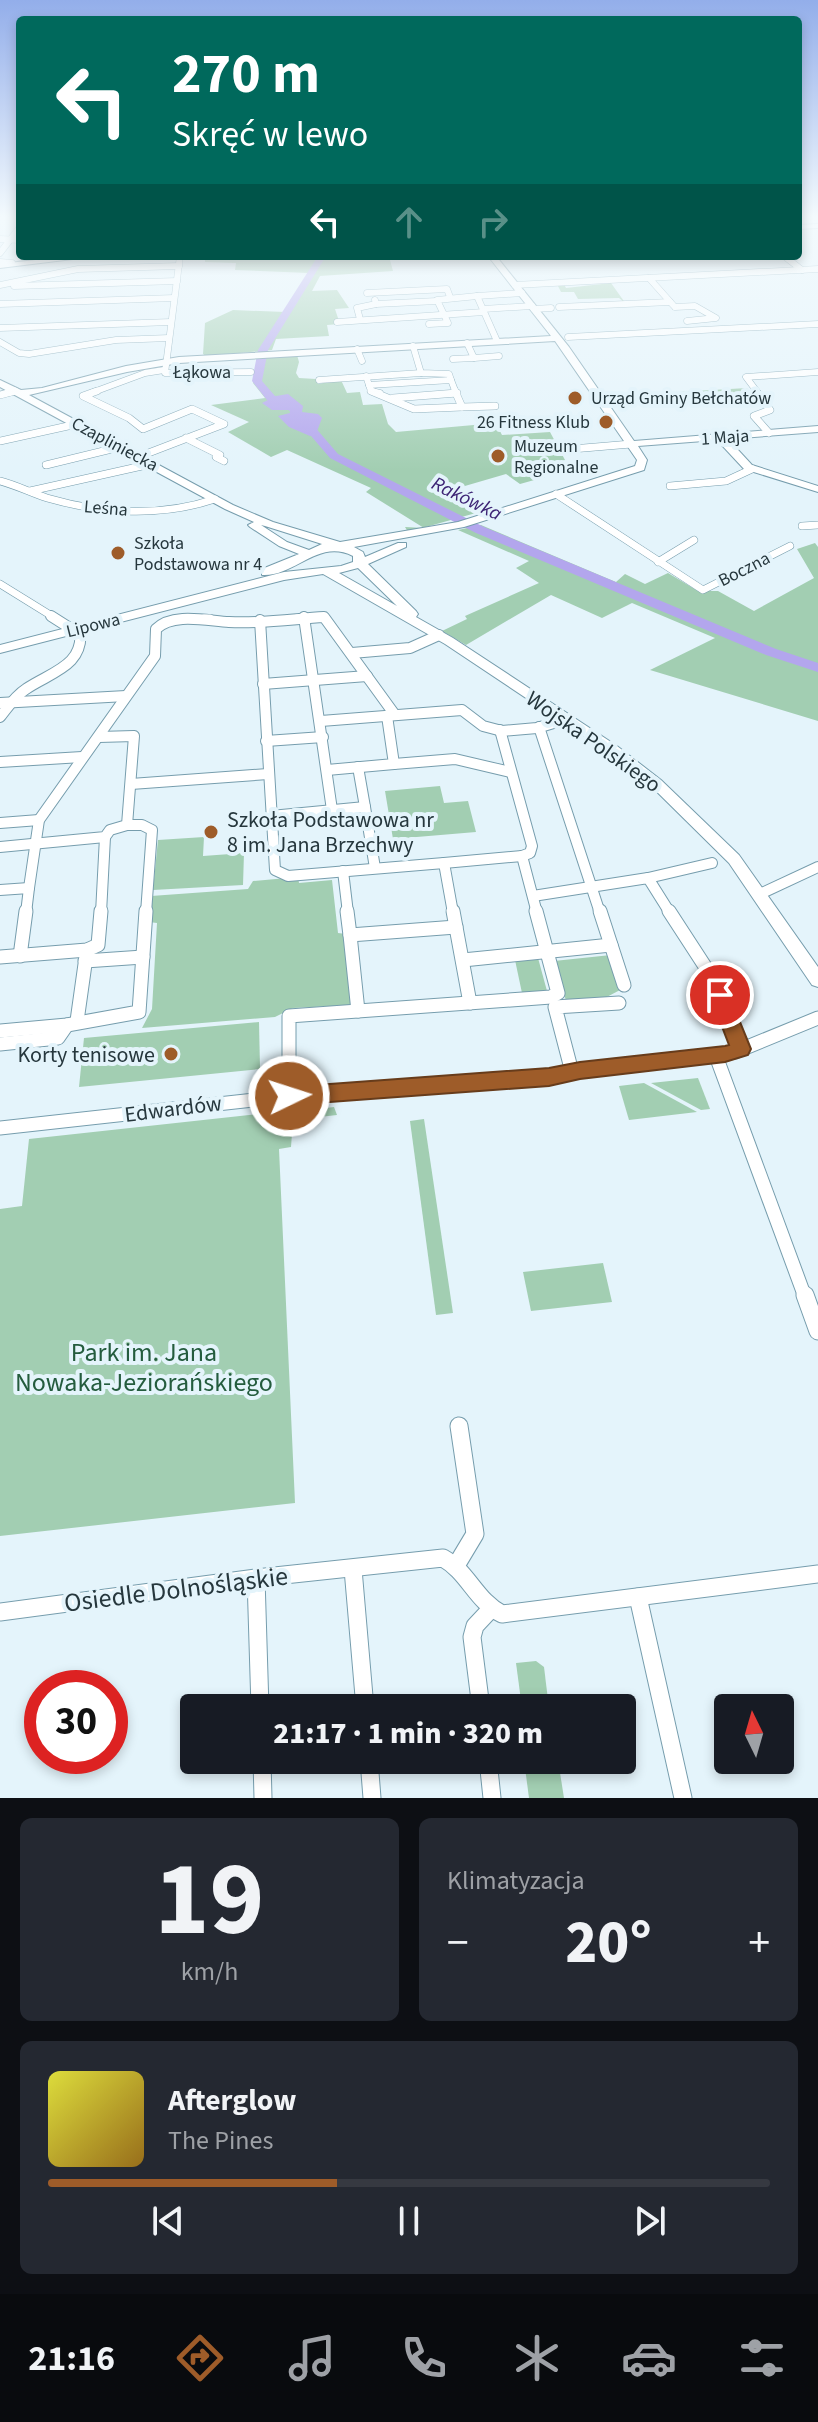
<!DOCTYPE html>
<html lang="pl">
<head>
<meta charset="utf-8">
<style>
	:root { --surface:#171b24; --page:#242831; --text:#f1f3f6; --muted:#9ea1a6; --line:#363941; --accent:#9e5c29 }
	body { margin:0; font-family:"Source Sans 3",sans-serif; background:var(--page); color:var(--text); height:100vh; display:flex; flex-direction:column; font-size:30px; white-space:nowrap }
	* { box-sizing:border-box; margin:0 }
	p { font-size:26px; color:var(--muted) }
	.icon { flex:none; width:44px; height:44px; fill:none; stroke:currentColor; stroke-width:2; stroke-linecap:round; stroke-linejoin:round }
	.map { position:relative; height:1798px; overflow:hidden }
	.side { display:flex; flex-direction:column; gap:20px; padding:20px; background:#0d0f14; flex:1 }
	.side>* { flex:none }
	.banner { position:absolute; left:16px; top:16px; width:786px; height:244px; border-radius:8px; box-shadow:0 4px 12px #0003; background:#00695c; color:#fff; overflow:hidden }
	.needle { width:52px; rotate:355deg }
	.tools { position:absolute; left:714px; top:1694px; display:grid; gap:16px }
	.tools a { display:grid; place-items:center; width:80px; height:80px; border-radius:8px; background:var(--surface); box-shadow:0 4px 12px #0003; font-size:40px }
	.speed { position:absolute; left:24px; top:1670px; display:flex; gap:16px; font-size:40px; font-weight:700; text-align:center }
	.speed>* { display:grid; place-content:center; width:104px; height:104px; border-radius:50%; background:var(--surface); box-shadow:0 4px 12px #0003; line-height:1 }
	.speed .limit { border:12px solid #d22; background:#fff; color:#111 }
	.pin { position:absolute; display:grid; place-items:center; width:68px; height:68px; color:#fff; margin:-34px; border:4px solid #fff; border-radius:50%; box-shadow:0 2px 8px #0007 }
	.me { position:absolute; width:88px; margin:-44px; rotate:86deg; stroke-linejoin:round; filter:drop-shadow(0 0 6px #0008) }
	.turn { display:flex; align-items:center; gap:28px; height:168px; padding:0 24px; font-size:36px }
	.turn .icon { width:104px; height:104px; stroke-width:2.5 }
	.turn b { display:block; font-size:56px; line-height:68px }
	.lanes { display:flex; align-items:center; height:76px; padding:0 24px; background:#0003; justify-content:center; gap:40px; direction:ltr }
	.lanes .off { opacity:.35 }
	.big { font-size:60px; font-weight:800; line-height:1.1 }
	.side .tile { flex:1; display:flex; flex-direction:column; justify-content:center; gap:12px; min-width:0; padding:0 28px; border-radius:12px; background:var(--page) }
	.side .dial { align-items:center; gap:0 }
	.dial b { font-size:104px; line-height:1 }
	.song { display:flex; align-items:center; gap:24px }
	.cover { width:96px; height:96px; border-radius:12px; background:linear-gradient(135deg,hsl(60 70% 55%),hsl(40 70% 35%)) }
	.played { height:8px; border-radius:4px; background:linear-gradient(90deg,var(--accent) 40%,var(--line) 40%) }
	.keys { display:flex; justify-content:space-around; direction:ltr }
	.heat { display:flex; justify-content:space-between; align-items:center; font-size:44px; direction:ltr }
	.side .tiles { flex:1; display:grid; gap:20px; grid-template-columns:1fr 1fr }
	.tile:last-child { grid-column:span 2 }
	.trip { position:absolute; left:180px; top:1694px; width:456px; height:80px; border-radius:8px; background:var(--surface); box-shadow:0 4px 12px #0003; font-weight:800; line-height:80px; text-align:center }
	.menu { display:flex; height:128px; justify-content:space-around; align-items:center; background:#090b0e; color:var(--muted) }
	.menu .icon { width:56px; height:56px }
	.menu .on { color:var(--accent) }
	.menu b { font-size:36px; color:var(--text) }
	.map>svg:first-child { display:block }
	.green { fill:#a2ceb2 }
	.water { fill:#b3a6ed }
	.lines { fill:none; stroke-linecap:round; stroke-linejoin:round }
	.river { fill:#b3a6ed; fill-rule:evenodd }
	.street-far4-casing { stroke:#769dad; stroke-width:7 }
	.street-far3-casing { stroke:#769dad; stroke-width:8 }
	.street-far2-casing { stroke:#769dad; stroke-width:12 }
	.street-far1-casing { stroke:#769dad; stroke-width:15 }
	.street-casing { stroke:#769dad; stroke-width:19 }
	.secondary-casing { stroke:#769dad; stroke-width:2 }
	.street-far4 { stroke:#fff; stroke-width:6 }
	.street-far3 { stroke:#fff; stroke-width:7 }
	.street-far2 { stroke:#fff; stroke-width:10 }
	.street-far1 { stroke:#fff; stroke-width:13 }
	.street { stroke:#fff; stroke-width:17 }
	.secondary { fill:#fff; fill-rule:evenodd }
	.route { fill:#9e5c29; stroke:#673c1b; stroke-width:2 }
	.poi-dot { fill:#9e5c29; stroke:#e4f4fb; stroke-width:3 }
	.labels { text-anchor:middle; stroke-width:8; stroke-linejoin:round; paint-order:stroke }
	.far-street-label { font-size:18px; fill:#26373d; stroke:#e4f4fb }
	.far-poi-label { font-size:18px; fill:#26373d; stroke:#e4f4fb; text-anchor:start }
	.far-water-label { font-size:20px; font-style:italic; fill:#3d2475; stroke:#e4f4fb }
	.street-label { font-size:22px; fill:#26373d; stroke:#e4f4fb }
	.poi-label { font-size:22px; fill:#26373d; stroke:#e4f4fb; text-anchor:start }
	.near-park-label { font-size:26px; fill:#245c3e; stroke:#e4f4fb }
	.near-street-label { font-size:26px; fill:#26373d; stroke:#e4f4fb }
</style>
</head>
<body>
<div class="map">
<svg width="818" height="1798" viewBox="0 0 818 1798">
	<rect width="100%" height="100%" fill="#e4f4fb"/>
	<g class="green">
		<polygon points="205,256 411,256 412,259 390,260 393,271 320,276 312,291 337,290 349,308 335,309 340,324 327,325 329,336 276,339 272,350 206,356 203,354 205,323 233,310 285,312 309,273 235,270 236,263 205,262"/>
		<polygon points="611,283 626,304 619,298 578,299 574,292 561,292 557,284 564,284 566,288"/>
		<polygon points="297,355 299,362 296,373 299,378 316,379 318,384 341,380 347,393 360,392 363,405 382,404 388,424 396,432 496,423 502,435 550,432 565,460 559,462 563,465 540,472 545,477 520,484 506,474 458,488 483,511 408,532 405,527 424,528 366,492 371,488 287,450 271,457 228,432 249,422 211,405 265,398 253,383 257,358"/>
		<polygon points="747,388 753,396 683,400 678,392"/>
		<polygon points="481,525 616,582 625,574 645,584 668,573 698,591 718,591 754,611 814,578 797,549 815,543 818,547 818,721 650,670 715,638 632,603 602,618 551,595 466,645 442,631 467,619 465,616 539,583 516,568 529,561 458,530"/>
		<polygon points="440,786 444,803 468,801 476,832 393,839 385,791"/>
		<polygon points="204,837 203,856 244,853 243,885 153,890 158,840"/>
		<polygon points="298,877 299,883 332,880 338,933 346,934 353,1005 293,1008 275,1017 142,1028 152,1009 157,923 149,922 151,896 248,889 253,881"/>
		<polygon points="611,955 622,989 601,1000 567,1004 554,961"/>
		<polygon points="538,958 547,991 522,993 515,960"/>
		<polygon points="259,1022 260,1069 79,1087 84,1038"/>
		<polygon points="698,1078 710,1109 701,1110 651,1083"/>
		<polygon points="644,1083 697,1112 629,1120 619,1086"/>
		<polygon points="334,1107 337,1115 293,1120 291,1147 279,1149 295,1503 0,1536 0,1209 22,1206 29,1139 277,1112 278,1120 285,1113"/>
		<polygon points="424,1119 453,1313 436,1315 410,1121"/>
		<polygon points="603,1263 612,1302 531,1311 523,1272"/>
		<polygon points="536,1661 544,1667 549,1708 522,1708 516,1663"/>
		<polygon points="524,1760 558,1760 564,1798 529,1798"/>
	</g>
	<polygon class="water" points="288,394 303,406 302,412 318,414 322,418 316,434 310,436 289,427 278,416 290,413 290,410 272,410 262,403 276,396"/>
	<g class="lines">
		<polygon class="river" points="318,256 326,256 268,350 262,381 275,396 295,404 338,454 484,527 776,649 818,663 818,672 766,655 476,533 330,458 287,408 267,400 252,381 258,350"/>
		<defs>
			<g id="street-far4">
				<polyline points="0,239 20,240"/>
				<polyline points="0,253 20,227"/>
				<polyline points="180,256 165,373 251,372"/>
				<polyline points="784,256 802,270"/>
				<polyline points="0,262 12,263"/>
				<polyline points="649,278 673,305"/>
				<polyline points="0,285 78,269 179,266"/>
				<polyline points="515,285 818,269"/>
				<polyline points="14,286 177,281"/>
				<polyline points="367,293 447,289 450,297"/>
				<polyline points="477,296 522,293"/>
				<polyline points="0,304 174,298"/>
				<polyline points="376,304 437,301"/>
				<polyline points="559,307 670,302"/>
				<polyline points="675,307 695,306 716,318 687,321"/>
				<polyline points="483,309 532,306"/>
				<polyline points="534,309 551,308"/>
				<polyline points="360,319 357,308 376,304 375,300"/>
				<polyline points="337,322 484,312"/>
				<polyline points="429,324 448,323 437,300 477,296 497,341"/>
				<polyline points="0,328 171,322"/>
				<polyline points="568,337 818,324"/>
				<polyline points="0,342 19,353 29,354 116,340 169,338"/>
				<polyline points="467,343 474,358 499,356"/>
				<polyline points="413,346 421,373 449,374 451,380"/>
				<polyline points="357,349 362,361"/>
				<polyline points="453,359 474,358"/>
				<polyline points="366,376 371,391 380,393"/>
				<polyline points="319,380 421,373"/>
				<polyline points="369,385 451,380 456,393"/>
				<polyline points="8,393 15,391"/>
				<polyline points="91,393 145,373 164,370"/>
				<polyline points="758,393 746,377 818,372"/>
			</g>
			<g id="street-far3">
				<polyline points="97,391 83,396 129,418 143,429 192,409 224,424 138,457"/>
				<polyline points="371,391 414,409 462,407"/>
				<polyline points="455,391 462,407 495,406"/>
				<polyline points="756,391 770,410 754,416 769,433"/>
				<polyline points="0,395 15,391"/>
				<polyline points="393,398 457,393"/>
				<polyline points="186,438 220,455 216,457 224,461"/>
				<polyline points="0,441 77,424"/>
				<polyline points="560,450 631,444"/>
				<polyline points="46,465 120,447"/>
				<path d="M0,481C16,485 31,493 47,498C102,514 161,517 215,499"/>
				<polyline points="670,486 726,481 752,469"/>
				<polyline points="30,491 151,464"/>
				<polyline points="556,494 703,590 790,546"/>
				<polyline points="802,526 818,525"/>
				<polyline points="658,562 694,540"/>
				<polyline points="0,584 55,618"/>
				<polyline points="204,618 210,618"/>
				<polyline points="297,618 325,618"/>
			</g>
			<g id="street-far2">
				<polyline points="51,616 73,630"/>
				<polyline points="304,617 332,810"/>
				<polyline points="260,620 275,870 288,876 444,863 453,913"/>
				<polyline points="352,653 410,648 439,635"/>
				<polyline points="263,684 367,676"/>
				<polyline points="0,703 126,696"/>
				<path d="M0,717C8,707 15,696 26,689C51,672 85,666 80,629"/>
				<polyline points="321,721 462,710 483,726 502,731 537,728 567,719"/>
				<polyline points="539,727 600,913"/>
				<polyline points="500,730 532,846 530,853 522,856 537,913"/>
				<polyline points="266,741 323,737"/>
				<polyline points="0,762 82,757"/>
				<polyline points="394,764 455,759 510,772"/>
				<polyline points="358,767 365,807"/>
				<polyline points="327,770 394,764 387,716"/>
				<polyline points="131,784 268,774"/>
				<polyline points="271,816 365,807 375,868"/>
				<polyline points="0,823 39,820"/>
				<polyline points="127,825 142,825 152,830 146,913"/>
				<polyline points="0,847 105,837 110,830 127,825 134,736 99,737"/>
				<polyline points="444,863 522,856"/>
				<polyline points="343,871 348,913"/>
				<polyline points="648,878 712,863"/>
				<path d="M29,888L39,820L155,656L156,629C173,612 208,621 229,622C260,624 293,619 324,617L395,715"/>
				<polyline points="0,890 29,888 26,913"/>
				<polyline points="760,894 818,867"/>
				<polyline points="533,896 648,878 670,913"/>
				<polyline points="101,913 105,837"/>
			</g>
			<g id="street-far1">
				<polyline points="347,911 350,935 456,927"/>
				<polyline points="453,911 470,1003"/>
				<polyline points="600,911 624,985"/>
				<polyline points="669,911 708,971 741,1049"/>
				<polyline points="350,935 358,1011"/>
				<polyline points="20,956 26,911"/>
				<polyline points="0,957 87,950 98,945 101,911"/>
				<polyline points="463,960 611,945"/>
				<polyline points="85,961 143,957"/>
				<polyline points="77,1021 87,950"/>
				<polyline points="0,1031 67,1025 139,1012 146,911"/>
				<polyline points="0,1044 58,1038 67,1025"/>
				<polyline points="716,1056 805,1297"/>
				<polyline points="572,1072 555,1007 619,1003"/>
				<polyline points="289,1096 289,1016 551,997 558,993 536,911"/>
				<polyline points="0,1128 272,1098 549,1077 580,1070 716,1056 735,1052 818,1018"/>
			</g>
			<g id="street">
				<polyline points="805,1295 818,1331"/>
				<polyline points="457,1564 475,1534 459,1426"/>
				<polyline points="353,1569 365,1708"/>
				<polyline points="256,1578 260,1708"/>
				<polyline points="638,1597 683,1798"/>
				<path d="M0,1612L256,1578L443,1558C468,1572 476,1601 502,1614L818,1574"/>
				<polyline points="481,1708 472,1637 475,1626 490,1610"/>
				<polyline points="262,1760 263,1798"/>
				<polyline points="369,1760 372,1798"/>
				<polyline points="488,1760 492,1798"/>
			</g>
			<g id="secondary">
				<polygon points="818,224 818,228 798,229 798,225"/>
				<polygon points="71,256 97,256 0,268 0,264"/>
				<path d="M488,256H496L569,347L634,441L818,426V432L728,439L752,465L818,486V492L744,469L717,440L638,446L647,460L644,470L464,527L354,547L363,552L365,557L398,543H406V547L368,564L416,611L418,614L416,617L453,638L617,746L661,780L739,855L818,967V987L812,985L729,863L651,786L607,752L445,644L323,574L284,580L0,653V645L284,572L341,566L353,562V556C318,538 295,577 262,575V569L299,554L279,546L250,527L248,525L254,522L225,509L0,387V380L21,390L42,388L126,366L179,357L551,336ZM555,341L637,460L635,466L458,522L340,542L273,522L233,505L29,395L127,372L179,363ZM261,525L265,526L322,544L309,550L287,542ZM358,568L397,606L339,573Z"/>
			</g>
		</defs>
		<use href="#street-far4" class="street-far4-casing"/>
		<use href="#street-far3" class="street-far3-casing"/>
		<use href="#street-far2" class="street-far2-casing"/>
		<use href="#street-far1" class="street-far1-casing"/>
		<use href="#street" class="street-casing"/>
		<use href="#secondary" class="secondary-casing"/>
		<use href="#street-far4" class="street-far4"/>
		<use href="#street-far3" class="street-far3"/>
		<use href="#street-far2" class="street-far2"/>
		<use href="#street-far1" class="street-far1"/>
		<use href="#street" class="street"/>
		<use href="#secondary" class="secondary"/>
	</g>
	<linearGradient id="sky" x2="0" y2="1"><stop stop-color="#93aeea"/><stop offset="0.46" stop-color="#f3fafd"/><stop offset="1" stop-color="#f3fafd" stop-opacity="0"/></linearGradient>
	<rect width="818" height="471" fill="url(#sky)"/>
	<polygon class="route" points="720,988 727,990 729,995 751,1049 748,1055 725,1062 580,1079 549,1086 289,1105 281,1102 278,1096 281,1090 289,1087 549,1068 580,1062 725,1046 729,1045 710,995 713,990"/>
	<g class="poi-dot">
		<circle cx="575" cy="398" r="8"/>
		<circle cx="606" cy="422" r="8"/>
		<circle cx="498" cy="456" r="8"/>
		<circle cx="118" cy="553" r="8"/>
		<circle cx="211" cy="832" r="8"/>
		<circle cx="171" cy="1054" r="8"/>
	</g>
	<g class="labels">
		<g class="far-street-label">
			<text x="202" y="378">Łąkowa</text>
			<text transform="translate(725 437) rotate(-4)" y="6">1 Maja</text>
			<text transform="translate(115 444) rotate(28)" y="6">Czapliniecka</text>
			<text transform="translate(106 508) rotate(5)" y="6">Leśna</text>
			<text transform="translate(744 569) rotate(-27)" y="6">Boczna</text>
			<text transform="translate(93 625) rotate(-14)" y="6">Lipowa</text>
		</g>
		<g class="far-poi-label">
			<text x="591" y="404">Urząd Gminy Bełchatów</text>
			<text x="590" y="428" text-anchor="end">26 Fitness Klub</text>
			<text x="514" y="452">Muzeum<tspan x="514" dy="21">Regionalne</tspan></text>
			<text x="134" y="549">Szkoła<tspan x="134" dy="21">Podstawowa nr 4</tspan></text>
		</g>
		<g class="far-water-label">
			<text transform="translate(467 498) rotate(26)" y="7">Rakówka</text>
		</g>
		<g class="street-label">
			<text transform="translate(594 741) rotate(35)" y="8">Wojska Polskiego</text>
			<text transform="translate(173 1108) rotate(-7)" y="8">Edwardów</text>
		</g>
		<g class="poi-label">
			<text x="227" y="827">Szkoła Podstawowa nr<tspan x="227" dy="25">8 im. Jana Brzechwy</tspan></text>
			<text x="155" y="1062" text-anchor="end">Korty tenisowe</text>
		</g>
		<g class="near-park-label">
			<text x="144" y="1361">Park im. Jana<tspan x="144" dy="30">Nowaka-Jeziorańskiego</tspan></text>
		</g>
		<g class="near-street-label">
			<text transform="translate(176 1589) rotate(-7)" y="9">Osiedle Dolnośląskie</text>
		</g>
	</g>
</svg>
<div class="tools">
<a><svg class="needle" viewBox="-14 -14 28 28"><path d="M0-13l5 13h-10z" fill="#e53935"/><path d="M0 13l5-13h-10z" fill="#9ea1a6"/></svg></a>
</div>
<div class="speed"><div class="limit">30</div></div>
<div class="pin" style="left:720px;top:995px;background:#d93025"><svg class="icon" aria-label="arrive" viewBox="0 0 24 24"><path d="M6 21V4h12l-3 4 3 4H6"/></svg></div>
<svg class="me" style="left:289px;top:1096px" viewBox="-20 -20 40 40"><circle r="17" fill="#9e5c29" stroke="#fff" stroke-width="3"/><path d="M0-11L8 9 0 5-8 9z" fill="#fff"/></svg>
<div class="trip">21:17 · 1 min · 320 m</div>
<div class="banner">
<div class="turn"><svg class="icon" aria-label="left" viewBox="0 0 24 24"><path d="M17 20v-9H6M10 6l-5 5 5 5"/></svg><div><b>270 m</b>Skręć w lewo</div></div>
<div class="lanes"><svg class="icon" aria-label="left" viewBox="0 0 24 24"><path d="M17 20v-9H6M10 6l-5 5 5 5"/></svg><svg class="icon off" aria-label="ahead" viewBox="0 0 24 24"><path d="M12 20V5M6 11l6-6 6 6"/></svg><svg class="icon off" aria-label="right" viewBox="0 0 24 24"><path d="M7 20v-9h11M14 6l5 5-5 5"/></svg></div>
</div>
</div>
<section class="side">
<div class="tiles">
<div class="tile dial"><b>19</b><p>km/h</p></div>
<div class="tile"><p>Klimatyzacja</p>
<div class="heat"><a>−</a><b class="big">20°</b><a>+</a></div>
</div>
<div class="tile">
<div class="song"><i class="cover"></i><div><b>Afterglow</b><p>The Pines</p></div></div>
<div class="played"></div>
<div class="keys"><svg class="icon" aria-label="previous" viewBox="0 0 24 24"><path d="M18 5L8 12l10 7zM5 5v14"/></svg><svg class="icon" aria-label="pause" viewBox="0 0 24 24"><path d="M8 5v14M16 5v14"/></svg><svg class="icon" aria-label="next" viewBox="0 0 24 24"><path d="M6 5l10 7-10 7zM19 5v14"/></svg></div>
</div>
</div>
</section>
<nav class="menu">
<b>21:16</b>
<svg class="icon on" aria-label="directions" viewBox="0 0 24 24"><path d="M12 3l9 9-9 9-9-9zM9 14v-3h6M13 9l2 2-2 2"/></svg>
<svg class="icon" aria-label="music" viewBox="0 0 24 24"><path d="M9 18V5l10-2v13"/><circle cx="6" cy="18" r="3"/><circle cx="16" cy="16" r="3"/></svg>
<svg class="icon" aria-label="phone" viewBox="0 0 24 24"><path d="M5 4h4l2 5-3 2q2 4 5 5l2-3 5 2v4C11 20 4 13 5 4z"/></svg>
<svg class="icon" aria-label="climate" viewBox="0 0 24 24"><path d="M12 3v18M4 7l16 10M4 17L20 7"/></svg>
<svg class="icon" aria-label="car" viewBox="0 0 24 24"><path d="M5 17H2v-5l4-1 3-4h7l3 4 3 1v5h-3M9 17h6M6 11h13"/><circle cx="7" cy="17" r="2"/><circle cx="17" cy="17" r="2"/></svg>
<svg class="icon" aria-label="filters" viewBox="0 0 24 24"><path d="M4 7h16M4 17h16"/><circle cx="9" cy="7" r="2"/><circle cx="15" cy="17" r="2"/></svg>
</nav>
</body>
</html>
